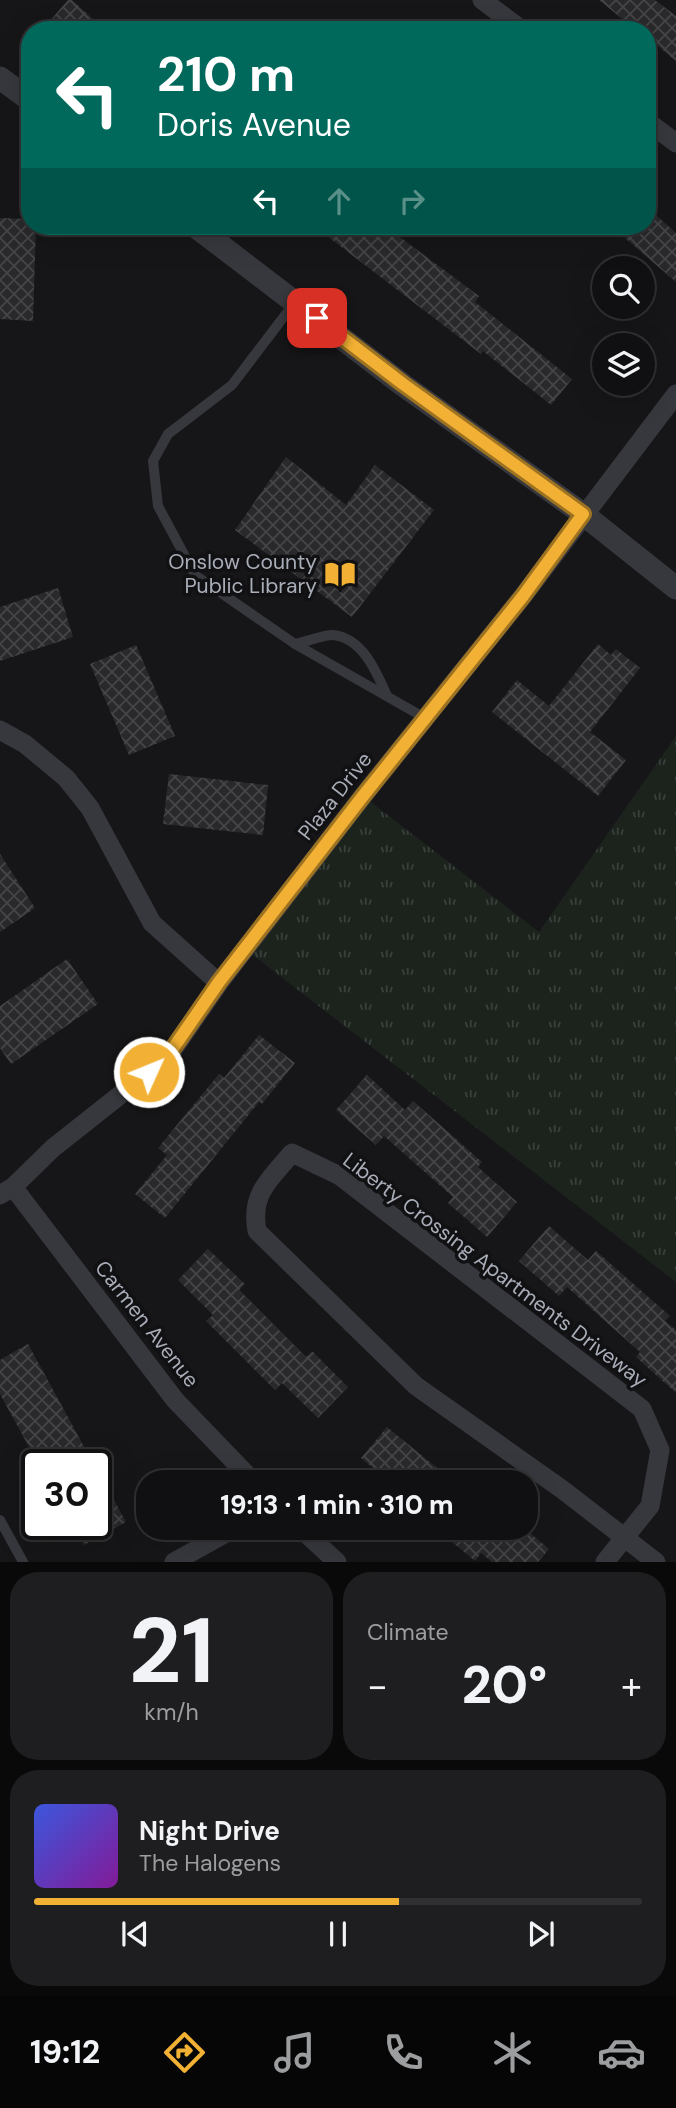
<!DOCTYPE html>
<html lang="en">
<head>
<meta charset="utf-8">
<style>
	:root { --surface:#101012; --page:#1e1e20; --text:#f1f3f6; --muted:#9c9d9f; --line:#303032; --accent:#f2b134 }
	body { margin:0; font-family:"DM Sans",sans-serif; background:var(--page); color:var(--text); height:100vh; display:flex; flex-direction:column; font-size:26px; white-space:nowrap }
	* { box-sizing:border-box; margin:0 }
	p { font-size:23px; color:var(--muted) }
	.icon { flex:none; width:38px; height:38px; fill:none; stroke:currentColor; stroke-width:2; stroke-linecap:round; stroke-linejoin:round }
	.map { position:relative; height:1562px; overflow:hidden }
	.panel { display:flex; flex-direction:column; gap:10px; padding:10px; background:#09090a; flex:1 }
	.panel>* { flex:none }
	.guide { position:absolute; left:21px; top:21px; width:635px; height:214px; border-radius:28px; box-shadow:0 7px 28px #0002,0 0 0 2px var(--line); background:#00695c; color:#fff; overflow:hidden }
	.tools { position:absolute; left:592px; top:256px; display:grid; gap:14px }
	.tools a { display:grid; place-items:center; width:63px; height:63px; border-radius:50%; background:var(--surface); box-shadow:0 7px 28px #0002,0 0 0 2px var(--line); font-size:35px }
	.speed { position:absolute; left:21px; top:1449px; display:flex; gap:14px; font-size:35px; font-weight:700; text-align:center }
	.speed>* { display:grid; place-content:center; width:91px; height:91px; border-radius:50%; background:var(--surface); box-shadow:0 7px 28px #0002,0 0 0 2px var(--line); line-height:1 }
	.speed .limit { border:4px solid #111; border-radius:10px; background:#fff; color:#111 }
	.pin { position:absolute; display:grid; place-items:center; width:60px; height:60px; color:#fff; margin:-30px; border-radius:14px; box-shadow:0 4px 10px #0006 }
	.me { position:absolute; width:77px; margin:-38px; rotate:46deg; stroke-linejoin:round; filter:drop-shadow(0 0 5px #0008) }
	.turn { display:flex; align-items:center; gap:24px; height:147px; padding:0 21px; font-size:32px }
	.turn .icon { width:91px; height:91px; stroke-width:2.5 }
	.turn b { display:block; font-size:49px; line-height:60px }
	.lanes { display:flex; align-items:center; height:66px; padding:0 21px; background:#0003; justify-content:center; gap:35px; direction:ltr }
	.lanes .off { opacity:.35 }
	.big { font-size:52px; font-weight:800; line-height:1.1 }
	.panel .widget { flex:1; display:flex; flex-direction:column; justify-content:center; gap:10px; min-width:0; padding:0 24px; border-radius:28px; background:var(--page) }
	.panel .dial { align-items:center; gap:0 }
	.dial b { font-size:91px; line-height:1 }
	.song { display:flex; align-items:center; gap:21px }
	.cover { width:84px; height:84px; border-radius:10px; background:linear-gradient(135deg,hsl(230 70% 55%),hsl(290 70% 35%)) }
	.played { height:7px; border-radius:4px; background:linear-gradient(90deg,var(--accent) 60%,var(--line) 60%) }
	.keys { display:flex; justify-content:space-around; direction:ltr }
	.heat { display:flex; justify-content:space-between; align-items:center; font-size:38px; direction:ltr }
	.panel .tiles { flex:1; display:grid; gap:10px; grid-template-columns:1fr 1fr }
	.widget:last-child { grid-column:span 2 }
	.trip { position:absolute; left:136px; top:1470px; width:402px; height:70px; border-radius:28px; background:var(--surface); box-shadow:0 7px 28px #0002,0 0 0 2px var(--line); font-weight:800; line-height:70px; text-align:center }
	.tabs { display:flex; height:112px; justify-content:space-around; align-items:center; background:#060607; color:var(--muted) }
	.tabs .icon { width:49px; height:49px }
	.tabs .active { color:var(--accent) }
	.tabs b { font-size:32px; color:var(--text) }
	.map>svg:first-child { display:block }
	.grass { fill:url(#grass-tufts) }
	.building { fill:url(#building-cross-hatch) }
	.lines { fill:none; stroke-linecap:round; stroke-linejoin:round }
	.service { stroke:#37383d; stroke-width:10 }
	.minor { stroke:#37383d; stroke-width:19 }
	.tertiary { stroke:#37383d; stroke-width:23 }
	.route-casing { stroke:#9d7322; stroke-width:18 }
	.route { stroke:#f2b134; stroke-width:12 }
	.labels { text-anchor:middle; stroke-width:7; stroke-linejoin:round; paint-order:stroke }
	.poi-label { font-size:21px; fill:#a8adb8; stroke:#111113; text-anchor:end }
	.street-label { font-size:21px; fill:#a8adb8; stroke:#111113 }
</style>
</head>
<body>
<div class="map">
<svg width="676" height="1562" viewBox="0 0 676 1562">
	<defs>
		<pattern id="grass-tufts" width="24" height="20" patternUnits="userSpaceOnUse" patternTransform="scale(1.75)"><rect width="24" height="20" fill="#1c231d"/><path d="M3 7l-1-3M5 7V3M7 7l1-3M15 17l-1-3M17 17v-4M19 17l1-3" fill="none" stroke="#3a403c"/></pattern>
		<pattern id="building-cross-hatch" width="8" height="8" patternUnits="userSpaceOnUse" patternTransform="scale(1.75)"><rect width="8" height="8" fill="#29292c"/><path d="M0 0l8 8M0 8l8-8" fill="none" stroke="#454548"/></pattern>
	</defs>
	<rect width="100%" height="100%" fill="#161618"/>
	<polygon class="grass" points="676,736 676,1282 245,949 363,796 539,932"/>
	<g class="building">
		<polygon points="68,0 72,0 105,30 42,30"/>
		<polygon points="599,0 655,0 676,16 676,61 648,38 648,30 636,30"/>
		<polygon points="648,208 676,233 676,282 625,238 636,226 648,226"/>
		<polygon points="0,218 30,219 30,226 36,226 33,321 0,319"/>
		<polygon points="314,226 385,226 479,296 475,302 572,379 551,405 483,351 481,354"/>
		<polygon points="286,457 346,505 375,465 434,510 352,617 235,530"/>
		<polygon points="58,588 73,637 0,661 0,607"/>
		<polygon points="598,644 611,655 616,649 640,668 590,732 626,760 598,796 492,712 517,680 549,706"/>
		<polygon points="136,645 175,736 129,755 90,664"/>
		<polygon points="169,774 268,785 263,835 163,824"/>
		<polygon points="0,854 35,908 0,932"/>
		<polygon points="67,959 98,1004 11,1064 0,1048 0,1006"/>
		<polygon points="259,1035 295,1063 262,1104 259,1102 165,1218 135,1194 167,1155 158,1148 219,1074 224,1078"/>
		<polygon points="367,1075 405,1110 413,1101 482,1162 478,1167 517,1202 487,1237 448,1203 453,1197 384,1136 376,1145 336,1110"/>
		<polygon points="549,1226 588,1260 596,1251 670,1316 665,1321 676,1330 676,1393 636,1357 640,1352 567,1287 559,1296 519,1261"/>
		<polygon points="208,1249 245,1284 239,1290 306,1357 312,1351 348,1387 318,1418 282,1383 275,1390 206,1321 213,1315 178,1280"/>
		<polygon points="28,1344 94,1465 39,1465 0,1394 0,1360"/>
		<polygon points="387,1427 454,1482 390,1482 361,1458"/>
		<polygon points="96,1468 126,1522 84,1545 72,1524 96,1524"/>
		<polygon points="435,1528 524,1528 549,1549 538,1562 492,1562 481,1553 475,1561"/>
	</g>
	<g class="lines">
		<g class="service">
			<polyline points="295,302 232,385 168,434 153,461 158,506 195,575 295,644 425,718"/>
			<path d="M295,644C306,642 322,635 333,635C363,638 377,673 387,696"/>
			<polyline points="0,1520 23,1562"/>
		</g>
		<g class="minor">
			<polyline points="482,0 522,30"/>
			<polyline points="648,122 676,143"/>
			<polyline points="0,730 25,744 66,778 90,808 152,923 219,983"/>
			<polyline points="13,1187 175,1400 254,1482"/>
			<polyline points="0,1195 13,1187 53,1148 168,1057 219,983 363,796 523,596 676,394"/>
			<polyline points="300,1528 337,1562"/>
			<polyline points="174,1562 235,1528"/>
			<path d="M605,1562L650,1506L660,1450L642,1409L340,1176L292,1153C270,1179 250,1194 257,1231L416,1386L563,1490L656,1562"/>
		</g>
		<g class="tertiary">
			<polyline points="0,78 30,100"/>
			<polyline points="195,226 403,385 583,514 676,588"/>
		</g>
	</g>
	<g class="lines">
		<defs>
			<polyline id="route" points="149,1072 167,1057 219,982 363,796 523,596 583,514 403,384 317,318"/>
		</defs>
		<use href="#route" class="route-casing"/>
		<use href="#route" class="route"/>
	</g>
	<defs>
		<symbol id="library-bare" viewBox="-9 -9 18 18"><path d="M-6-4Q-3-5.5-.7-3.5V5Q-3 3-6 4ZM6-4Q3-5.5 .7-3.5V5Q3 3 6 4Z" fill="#f2b134" stroke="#111113" stroke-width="2.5" paint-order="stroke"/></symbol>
	</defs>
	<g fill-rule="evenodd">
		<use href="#library-bare" x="318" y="552" width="44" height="44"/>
	</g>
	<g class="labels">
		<g class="poi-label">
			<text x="317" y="569">Onslow County<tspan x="317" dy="24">Public Library</tspan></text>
		</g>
		<g class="street-label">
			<text transform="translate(335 796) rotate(-52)" y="7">Plaza Drive</text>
			<text transform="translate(495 1270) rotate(37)" y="7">Liberty Crossing Apartments Driveway</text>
			<text transform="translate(147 1324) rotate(52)" y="7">Carmen Avenue</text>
		</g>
	</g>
</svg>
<div class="tools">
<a><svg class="icon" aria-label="search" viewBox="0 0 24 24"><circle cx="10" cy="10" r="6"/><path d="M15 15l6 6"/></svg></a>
<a><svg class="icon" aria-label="layers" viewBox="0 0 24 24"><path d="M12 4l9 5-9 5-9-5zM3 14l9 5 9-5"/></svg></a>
</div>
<div class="speed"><div class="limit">30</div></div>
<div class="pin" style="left:317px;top:318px;background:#d93025"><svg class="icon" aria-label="arrive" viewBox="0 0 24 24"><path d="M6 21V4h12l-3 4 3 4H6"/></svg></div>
<svg class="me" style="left:149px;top:1072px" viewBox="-20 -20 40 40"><circle r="17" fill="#f2b134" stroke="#fff" stroke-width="3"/><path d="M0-11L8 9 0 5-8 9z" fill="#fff"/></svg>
<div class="trip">19:13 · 1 min · 310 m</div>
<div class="guide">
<div class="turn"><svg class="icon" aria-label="left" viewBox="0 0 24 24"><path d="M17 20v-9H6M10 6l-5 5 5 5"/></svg><div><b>210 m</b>Doris Avenue</div></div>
<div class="lanes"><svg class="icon" aria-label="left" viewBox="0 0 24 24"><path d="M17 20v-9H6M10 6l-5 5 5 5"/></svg><svg class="icon off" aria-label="ahead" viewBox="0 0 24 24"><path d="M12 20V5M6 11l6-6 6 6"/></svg><svg class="icon off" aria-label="right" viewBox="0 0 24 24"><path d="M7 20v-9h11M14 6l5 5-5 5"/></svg></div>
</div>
</div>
<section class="panel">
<div class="tiles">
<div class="widget dial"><b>21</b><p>km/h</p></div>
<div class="widget"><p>Climate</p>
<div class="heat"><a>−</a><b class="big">20°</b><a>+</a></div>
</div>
<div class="widget">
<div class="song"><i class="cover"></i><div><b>Night Drive</b><p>The Halogens</p></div></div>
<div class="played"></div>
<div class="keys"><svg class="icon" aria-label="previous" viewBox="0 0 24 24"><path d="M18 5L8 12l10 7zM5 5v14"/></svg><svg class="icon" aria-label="pause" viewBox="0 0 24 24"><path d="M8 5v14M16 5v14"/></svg><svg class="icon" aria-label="next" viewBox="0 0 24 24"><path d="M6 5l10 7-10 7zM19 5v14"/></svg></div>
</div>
</div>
</section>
<nav class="tabs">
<b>19:12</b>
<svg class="icon active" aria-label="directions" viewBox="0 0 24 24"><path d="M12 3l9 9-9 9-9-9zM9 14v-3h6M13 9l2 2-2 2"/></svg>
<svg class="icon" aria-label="music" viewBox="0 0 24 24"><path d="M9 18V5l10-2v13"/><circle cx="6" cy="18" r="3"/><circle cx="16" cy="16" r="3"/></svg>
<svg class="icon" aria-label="phone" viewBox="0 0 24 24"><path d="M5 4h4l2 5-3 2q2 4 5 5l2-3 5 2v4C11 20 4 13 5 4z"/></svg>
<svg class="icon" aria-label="climate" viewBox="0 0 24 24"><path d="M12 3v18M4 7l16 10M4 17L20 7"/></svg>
<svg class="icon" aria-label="car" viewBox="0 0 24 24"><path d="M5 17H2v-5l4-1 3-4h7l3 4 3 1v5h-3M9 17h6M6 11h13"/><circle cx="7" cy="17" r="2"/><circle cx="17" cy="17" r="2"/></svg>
</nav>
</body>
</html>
